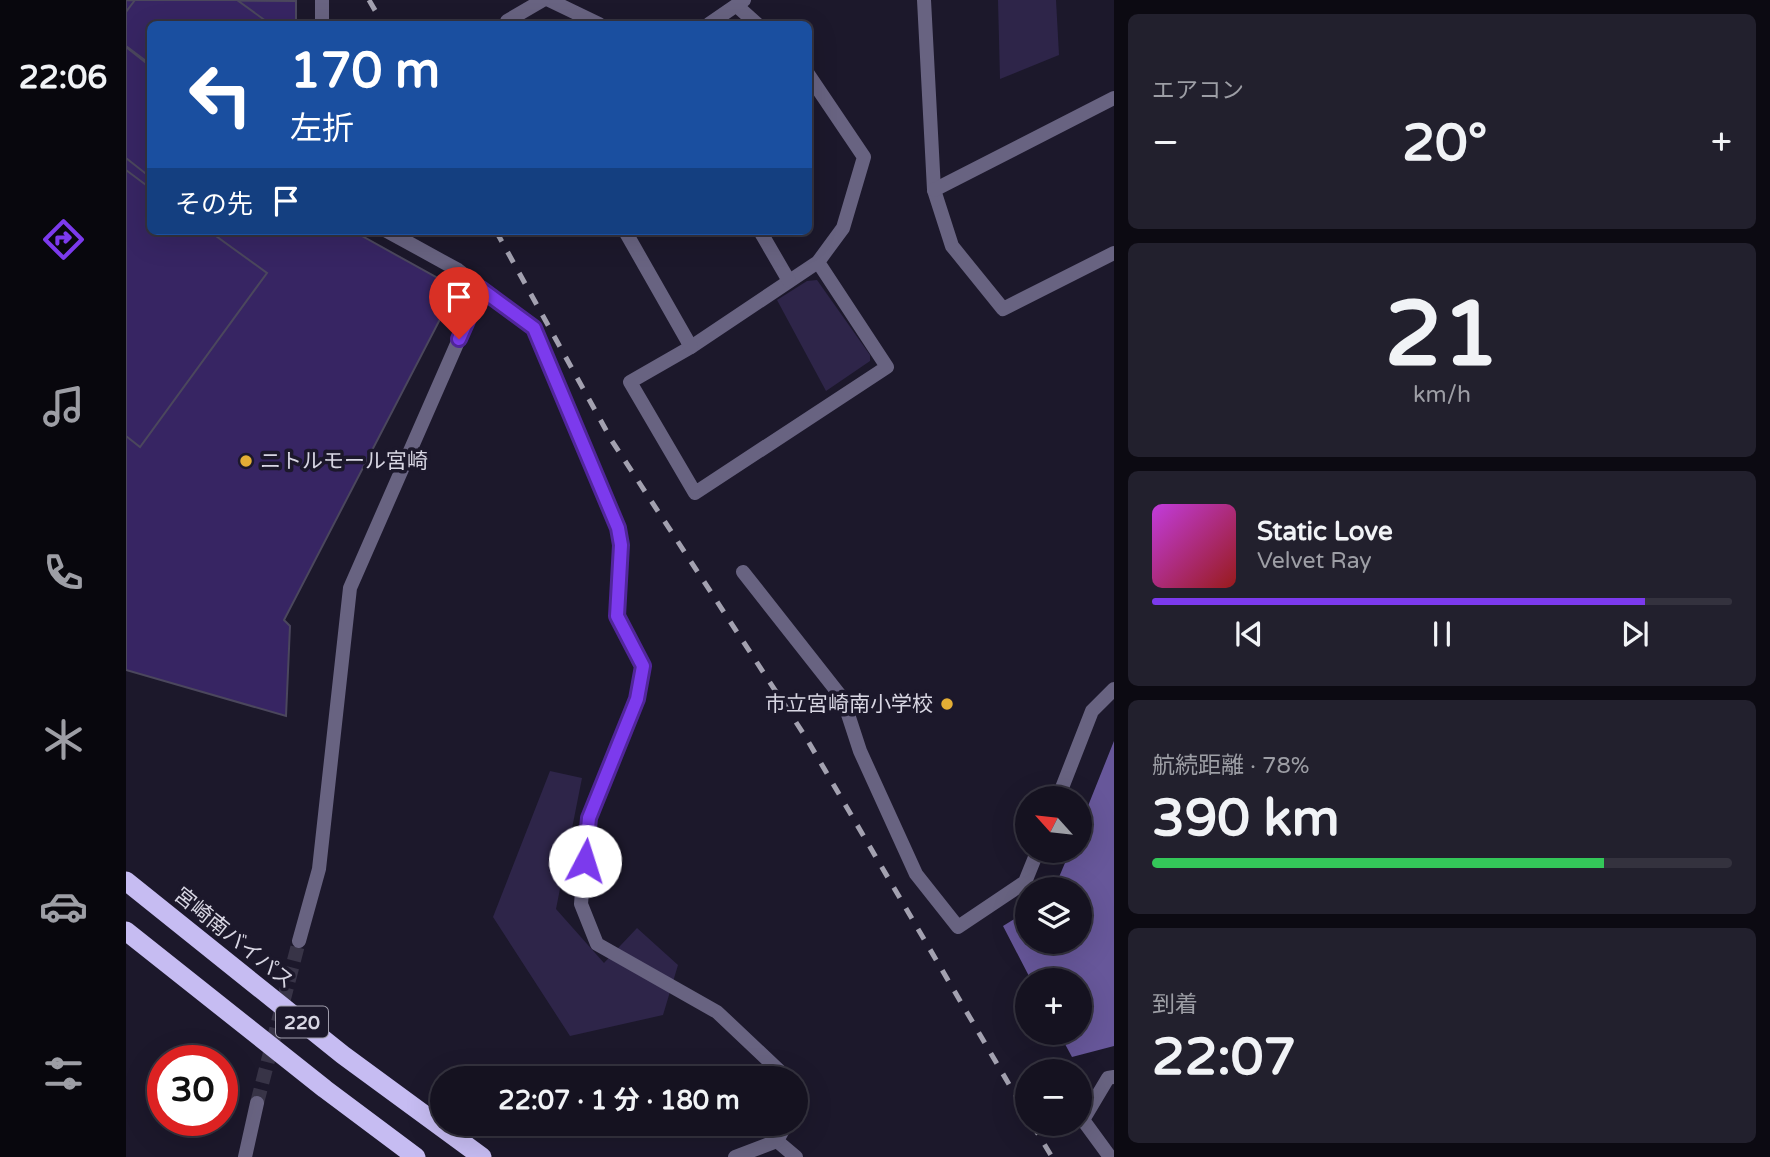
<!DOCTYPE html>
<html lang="ja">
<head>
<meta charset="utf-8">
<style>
	:root { --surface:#151220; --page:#22202d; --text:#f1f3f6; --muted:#9d9ea5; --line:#34323e; --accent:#7c3aed }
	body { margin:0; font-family:"Varela Round","Noto Sans JP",sans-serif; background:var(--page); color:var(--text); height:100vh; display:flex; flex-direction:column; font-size:26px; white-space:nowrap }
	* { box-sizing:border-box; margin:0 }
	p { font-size:23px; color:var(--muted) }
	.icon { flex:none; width:38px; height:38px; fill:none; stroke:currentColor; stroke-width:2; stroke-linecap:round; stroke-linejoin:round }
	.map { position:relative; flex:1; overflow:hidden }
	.details { display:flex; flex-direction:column; gap:14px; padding:14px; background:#0c0a12; width:656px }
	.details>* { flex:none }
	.top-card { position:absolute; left:21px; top:21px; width:665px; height:214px; border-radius:10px; box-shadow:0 7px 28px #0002,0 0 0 2px var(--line); background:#1a4fa0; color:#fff; overflow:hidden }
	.needle { width:46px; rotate:297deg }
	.buttons { position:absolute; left:889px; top:786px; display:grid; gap:14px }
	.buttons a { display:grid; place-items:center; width:77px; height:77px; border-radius:50%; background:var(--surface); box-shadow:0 7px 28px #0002,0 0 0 2px var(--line); font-size:35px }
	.speed { position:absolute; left:21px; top:1045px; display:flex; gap:14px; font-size:35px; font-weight:700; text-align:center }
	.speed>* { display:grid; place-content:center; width:91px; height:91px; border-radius:50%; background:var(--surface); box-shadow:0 7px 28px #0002,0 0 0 2px var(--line); line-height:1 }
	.speed .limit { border:10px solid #d22; background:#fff; color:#111 }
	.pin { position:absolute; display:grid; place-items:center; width:60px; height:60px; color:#fff; margin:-72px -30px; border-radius:50% 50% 50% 0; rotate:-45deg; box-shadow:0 0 7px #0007 }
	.pin .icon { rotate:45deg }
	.me { position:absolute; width:77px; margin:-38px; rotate:5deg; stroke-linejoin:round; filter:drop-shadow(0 0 5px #0008) }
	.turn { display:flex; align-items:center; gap:24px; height:147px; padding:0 28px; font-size:32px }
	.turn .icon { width:91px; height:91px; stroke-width:2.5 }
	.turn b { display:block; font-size:49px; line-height:60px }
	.then { display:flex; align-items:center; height:66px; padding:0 28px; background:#0003; gap:14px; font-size:26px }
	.big { font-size:52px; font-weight:700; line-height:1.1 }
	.details .widget { flex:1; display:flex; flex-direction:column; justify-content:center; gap:10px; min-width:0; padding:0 24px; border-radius:10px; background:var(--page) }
	.details .dial { align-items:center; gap:0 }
	.dial b { font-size:91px; line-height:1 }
	.song { display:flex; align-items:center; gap:21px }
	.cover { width:84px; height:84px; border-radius:10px; background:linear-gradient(135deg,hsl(290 70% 55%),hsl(0 70% 35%)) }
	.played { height:7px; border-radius:4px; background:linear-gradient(90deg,var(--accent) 85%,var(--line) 85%) }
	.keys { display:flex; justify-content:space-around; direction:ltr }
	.heat { display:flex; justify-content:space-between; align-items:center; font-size:38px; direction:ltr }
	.charge { height:10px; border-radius:5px; background:linear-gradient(90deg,#34c759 78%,var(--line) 0) }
	.trip { position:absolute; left:304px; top:1066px; width:378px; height:70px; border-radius:35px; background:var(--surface); box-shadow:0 7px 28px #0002,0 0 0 2px var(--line); font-weight:700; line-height:70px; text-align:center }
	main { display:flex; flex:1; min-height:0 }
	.menu { display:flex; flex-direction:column; width:126px; justify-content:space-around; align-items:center; background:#08070d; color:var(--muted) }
	.menu .icon { width:49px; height:49px }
	.menu .on { color:var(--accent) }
	.menu b { font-size:32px; color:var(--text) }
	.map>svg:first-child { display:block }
	.green { fill:#2e2549 }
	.water { fill:#67579a }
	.building { fill:#372563; stroke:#4b475d; stroke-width:2 }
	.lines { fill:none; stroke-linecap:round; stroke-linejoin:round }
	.minor-tunnel { stroke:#383447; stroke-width:14; stroke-dasharray:14 7; stroke-linecap:butt }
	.minor { stroke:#686381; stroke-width:14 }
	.trunk { stroke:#c6bcf2; stroke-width:19 }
	.rail { stroke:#a3a1b0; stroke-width:5; stroke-dasharray:12 12; stroke-linecap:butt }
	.route-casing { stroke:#51269a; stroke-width:18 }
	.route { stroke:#7c3aed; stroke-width:12 }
	.poi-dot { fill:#e4ae35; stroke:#1c182b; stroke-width:2.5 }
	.labels { text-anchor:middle; stroke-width:7; stroke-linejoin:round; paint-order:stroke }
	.shield { fill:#1c182b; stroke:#a09dac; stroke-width:2 }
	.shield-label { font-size:19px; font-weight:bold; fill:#d8d6e3 }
	.poi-label { font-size:21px; fill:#d8d6e3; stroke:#1c182b; text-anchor:start }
	.street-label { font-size:21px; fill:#d8d6e3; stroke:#1c182b }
</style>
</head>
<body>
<main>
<nav class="menu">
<b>22:06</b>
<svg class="icon on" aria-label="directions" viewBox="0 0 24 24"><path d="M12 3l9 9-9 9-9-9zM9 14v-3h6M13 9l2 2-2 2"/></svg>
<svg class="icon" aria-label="music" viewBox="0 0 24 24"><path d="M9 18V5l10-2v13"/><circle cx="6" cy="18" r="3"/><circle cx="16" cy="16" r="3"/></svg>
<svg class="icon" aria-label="phone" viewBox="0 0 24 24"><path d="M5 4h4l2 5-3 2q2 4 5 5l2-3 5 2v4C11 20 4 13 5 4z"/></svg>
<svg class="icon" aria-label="climate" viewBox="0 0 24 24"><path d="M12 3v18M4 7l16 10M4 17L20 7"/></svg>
<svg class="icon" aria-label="car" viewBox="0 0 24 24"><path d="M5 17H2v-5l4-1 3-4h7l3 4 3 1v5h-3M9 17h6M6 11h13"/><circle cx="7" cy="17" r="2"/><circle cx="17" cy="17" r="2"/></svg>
<svg class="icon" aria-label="filters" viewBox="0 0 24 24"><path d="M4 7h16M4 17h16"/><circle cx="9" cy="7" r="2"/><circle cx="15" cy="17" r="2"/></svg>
</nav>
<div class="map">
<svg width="988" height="1157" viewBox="0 0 988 1157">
	<rect width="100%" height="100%" fill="#1c182b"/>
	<g class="green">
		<polygon points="872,0 930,0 933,55 874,79"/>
		<polygon points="691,280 744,355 744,361 700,391 651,300 681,281"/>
		<polygon points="424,771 456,778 430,909 478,963 511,928 552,965 537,1015 444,1036 367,917"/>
	</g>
	<polygon class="water" points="988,741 988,1046 946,1057 933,1033 954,1032 954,980 905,980 877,926 901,911 901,942 954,942 954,889 928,889 944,851 954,850 954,826"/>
	<g class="building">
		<polygon points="0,0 170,1 170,24 24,24 24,231 227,231 317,281 323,302 158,620 164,626 160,716 0,670"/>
		<polygon points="9,0 111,0 144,24 24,24 24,64 0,46 0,12"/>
		<polygon points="0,47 24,66 24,177 0,158"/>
		<polygon points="0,170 24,188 24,231 83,231 141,273 14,447 0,436"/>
	</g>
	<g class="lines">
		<polyline class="minor-tunnel" points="131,1103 173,941"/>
		<g class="minor">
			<polyline points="423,0 473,24"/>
			<polyline points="798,0 808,190 826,246 877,309 988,253"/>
			<polyline points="612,7 631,24"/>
			<polyline points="196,24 196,0"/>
			<polyline points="383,24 381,21 417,0"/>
			<polyline points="583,24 618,0"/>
			<polyline points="682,74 738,157 717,228 692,262 565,347 504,382 569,493 761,367 692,262"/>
			<polyline points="808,190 988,98"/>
			<polyline points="261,231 332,270 408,328 492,528 495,545 491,616 517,666 511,699 462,818 455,904 471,944 591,1012 661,1078"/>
			<polyline points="499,231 565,347"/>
			<polyline points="634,231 663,281"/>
			<polyline points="617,572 717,699 734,751 790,874 832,927 899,882 912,850"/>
			<polyline points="932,798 966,711 988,689"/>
			<polyline points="173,941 193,869 224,588 355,289"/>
			<polyline points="670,1093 674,1100 670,1106"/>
			<polyline points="651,1141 670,1157"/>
			<polyline points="119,1157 131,1103"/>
			<polyline points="609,1157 651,1141 660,1124"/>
			<polyline points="984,1157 957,1120 982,1078 988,1077"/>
		</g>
		<g class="trunk">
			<polyline points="0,881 217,1055 356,1157"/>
			<polyline points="0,931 199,1089 290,1157"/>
		</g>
		<g class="rail">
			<polyline points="243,0 257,24"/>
			<polyline points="370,231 486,441 679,736 901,1115"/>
			<polyline points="906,1124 926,1157"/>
		</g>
	</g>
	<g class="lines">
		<defs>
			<polyline id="route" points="333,339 355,289 408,328 492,528 495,545 491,616 517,666 511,699 463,818 459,861"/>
		</defs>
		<use href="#route" class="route-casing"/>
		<use href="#route" class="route"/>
	</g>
	<g class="poi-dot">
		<circle cx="120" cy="461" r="7"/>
		<circle cx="821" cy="704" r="7"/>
	</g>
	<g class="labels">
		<rect class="shield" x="150" y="1006.5" width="52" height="31" rx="5"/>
		<g class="shield-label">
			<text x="176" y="1029">220</text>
		</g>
		<g class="poi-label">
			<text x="134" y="468">ニトルモール宮崎</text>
			<text x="807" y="711" text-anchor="end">市立宮崎南小学校</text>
		</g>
		<g class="street-label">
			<text transform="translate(108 938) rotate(39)" y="7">宮崎南バイパス</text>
		</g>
	</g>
</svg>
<div class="buttons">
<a><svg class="needle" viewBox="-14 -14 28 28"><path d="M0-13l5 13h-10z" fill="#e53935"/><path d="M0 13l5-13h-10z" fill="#9d9ea5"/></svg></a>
<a><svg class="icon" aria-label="layers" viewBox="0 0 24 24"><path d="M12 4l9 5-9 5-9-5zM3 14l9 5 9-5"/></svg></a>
<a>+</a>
<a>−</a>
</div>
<div class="speed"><div class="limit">30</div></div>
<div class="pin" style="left:333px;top:339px;background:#d93025"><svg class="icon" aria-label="arrive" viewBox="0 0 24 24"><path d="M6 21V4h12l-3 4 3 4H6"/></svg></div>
<svg class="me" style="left:459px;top:861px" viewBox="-20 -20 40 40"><circle r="19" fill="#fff"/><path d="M0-13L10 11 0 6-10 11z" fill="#7c3aed"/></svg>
<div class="trip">22:07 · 1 分 · 180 m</div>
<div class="top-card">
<div class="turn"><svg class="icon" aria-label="left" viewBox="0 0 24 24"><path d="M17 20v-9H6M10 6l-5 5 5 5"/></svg><div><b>170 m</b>左折</div></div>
<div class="then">その先<svg class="icon" aria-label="arrive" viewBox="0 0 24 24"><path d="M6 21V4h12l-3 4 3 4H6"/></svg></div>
</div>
</div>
<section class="details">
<div class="widget"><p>エアコン</p>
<div class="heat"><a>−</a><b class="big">20°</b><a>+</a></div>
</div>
<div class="widget dial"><b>21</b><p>km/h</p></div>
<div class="widget">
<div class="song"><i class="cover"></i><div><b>Static Love</b><p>Velvet Ray</p></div></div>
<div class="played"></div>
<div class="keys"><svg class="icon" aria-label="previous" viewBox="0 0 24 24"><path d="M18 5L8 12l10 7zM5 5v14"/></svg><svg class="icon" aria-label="pause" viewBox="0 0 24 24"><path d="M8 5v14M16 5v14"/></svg><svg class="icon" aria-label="next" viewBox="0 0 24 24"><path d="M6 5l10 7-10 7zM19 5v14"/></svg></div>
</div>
<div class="widget"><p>航続距離 · 78%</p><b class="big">390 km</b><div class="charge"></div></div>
<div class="widget"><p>到着</p><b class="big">22:07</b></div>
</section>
</main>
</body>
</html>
